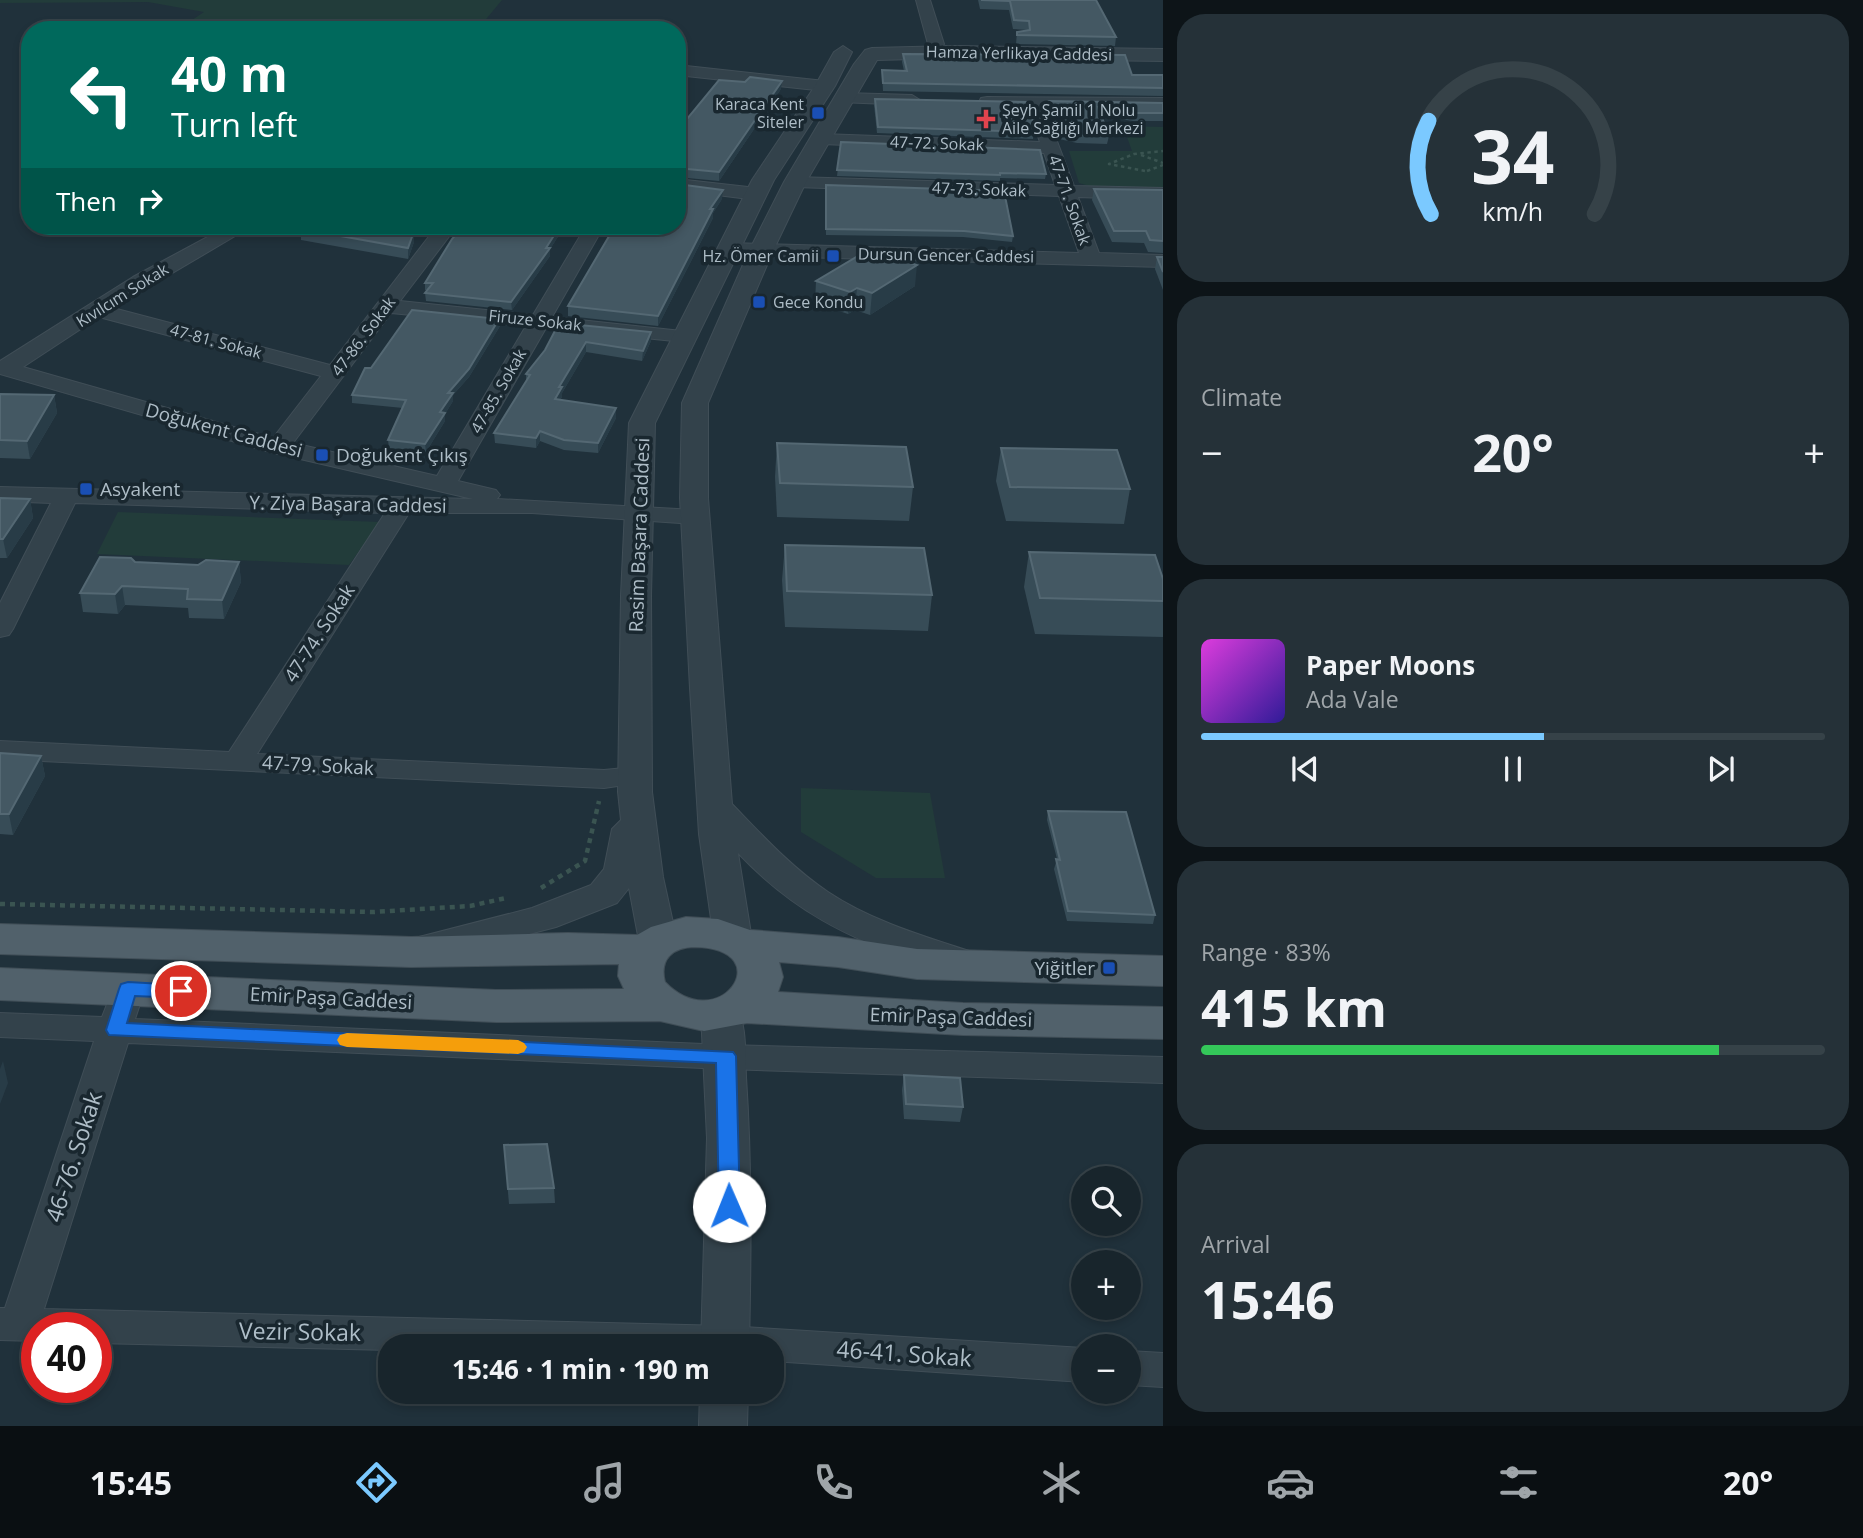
<!DOCTYPE html>
<html lang="en">
<head>
<meta charset="utf-8">
<style>
	:root { --surface:#18252c; --page:#253138; --text:#f1f3f6; --muted:#9fa5a9; --line:#364248; --accent:#7bc9ff }
	body { margin:0; font-family:"Open Sans",sans-serif; background:var(--page); color:var(--text); height:100vh; display:flex; flex-direction:column; font-size:26px; white-space:nowrap }
	* { box-sizing:border-box; margin:0 }
	p { font-size:23px; color:var(--muted) }
	.icon { flex:none; width:38px; height:38px; fill:none; stroke:currentColor; stroke-width:2; stroke-linecap:round; stroke-linejoin:round }
	.map { position:relative; flex:1; overflow:hidden }
	.sheet { display:flex; flex-direction:column; gap:14px; padding:14px; background:#0d1418; width:700px }
	.sheet>* { flex:none }
	.banner { position:absolute; left:21px; top:21px; width:665px; height:214px; border-radius:28px; box-shadow:0 4px 10px #0003,0 0 0 2px var(--line); background:#00695c; color:#fff; overflow:hidden }
	.tools { position:absolute; left:1071px; top:1166px; display:grid; gap:14px }
	.tools a { display:grid; place-items:center; width:70px; height:70px; border-radius:50%; background:var(--surface); box-shadow:0 4px 10px #0003,0 0 0 2px var(--line); font-size:35px }
	.speed { position:absolute; left:21px; top:1312px; display:flex; gap:14px; font-size:35px; font-weight:700; text-align:center }
	.speed>* { display:grid; place-content:center; width:91px; height:91px; border-radius:50%; background:var(--surface); box-shadow:0 4px 10px #0003,0 0 0 2px var(--line); line-height:1 }
	.speed .limit { border:10px solid #d22; background:#fff; color:#111 }
	.pin { position:absolute; display:grid; place-items:center; width:60px; height:60px; color:#fff; margin:-30px; border:4px solid #fff; border-radius:50%; box-shadow:0 2px 7px #0007 }
	.me { position:absolute; width:77px; margin:-38px; rotate:359deg; stroke-linejoin:round; filter:drop-shadow(0 0 5px #0008) }
	.turn { display:flex; align-items:center; gap:24px; height:147px; padding:0 35px; font-size:32px }
	.turn .icon { width:91px; height:91px; stroke-width:2.5 }
	.turn b { display:block; font-size:49px; line-height:60px }
	.then { display:flex; align-items:center; height:66px; padding:0 35px; background:#0003; gap:14px; font-size:26px }
	.big { font-size:52px; font-weight:700; line-height:1.1 }
	.sheet .card { flex:1; display:flex; flex-direction:column; justify-content:center; gap:10px; min-width:0; padding:0 24px; border-radius:28px; background:var(--page) }
	.sheet .dial { align-items:center; gap:0 }
	.dial svg { height:182px; overflow:visible; fill:none; stroke:var(--line); stroke-width:7; stroke-linecap:round; text-anchor:middle }
	.dial text { fill:var(--text); stroke:none }
	.song { display:flex; align-items:center; gap:21px }
	.cover { width:84px; height:84px; border-radius:10px; background:linear-gradient(135deg,hsl(300 70% 55%),hsl(250 70% 35%)) }
	.played { height:7px; border-radius:4px; background:linear-gradient(90deg,var(--accent) 55%,var(--line) 55%) }
	.keys { display:flex; justify-content:space-around; direction:ltr }
	.heat { display:flex; justify-content:space-between; align-items:center; font-size:38px; direction:ltr }
	.charge { height:10px; border-radius:5px; background:linear-gradient(90deg,#34c759 83%,var(--line) 0) }
	.trip { position:absolute; left:378px; top:1334px; width:406px; height:70px; border-radius:28px; background:var(--surface); box-shadow:0 4px 10px #0003,0 0 0 2px var(--line); font-weight:700; line-height:70px; text-align:center }
	.tabs { display:flex; height:112px; justify-content:space-around; align-items:center; background:#0a0f12; color:var(--muted) }
	.tabs .icon { width:49px; height:49px }
	.tabs .selected { color:var(--accent) }
	.tabs b { font-size:32px; color:var(--text) }
	main { display:flex; flex:1; min-height:0 }
	.map>svg:first-child { display:block }
	.green { fill:#223c3a }
	.lines { fill:none; stroke-linecap:round; stroke-linejoin:round }
	.minor-casing { stroke:#404e57; stroke-width:2 }
	.tertiary-casing { stroke:#404e57; stroke-width:2 }
	.primary-casing { stroke:#404e57; stroke-width:2 }
	.path-far1 { stroke:#3a5451; stroke-width:2.5; stroke-dasharray:3.5 3.5; stroke-linecap:butt }
	.path { stroke:#3a5451; stroke-width:4.5; stroke-dasharray:5 5; stroke-linecap:butt }
	.minor { fill:#33424b; fill-rule:evenodd }
	.tertiary { fill:#33424b; fill-rule:evenodd }
	.primary { fill:#51616b; fill-rule:evenodd }
	.wall { fill:#374c57 }
	.shaded-wall { fill:#283c47 }
	.building { fill:#445863; stroke:#546873; stroke-width:2 }
	.route { fill:#1a73e8; stroke:#114b97; stroke-width:2 }
	.slow { fill:#f59e0b }
	.transit-dot { fill:#1a4fb4; stroke:#19272f; stroke-width:2.5 }
	.health-dot { fill:#e0444e; stroke:#19272f; stroke-width:2.5 }
	.labels { text-anchor:middle; stroke-width:7; stroke-linejoin:round; paint-order:stroke }
	.far-street-label { font-size:16px; fill:#aebdc7; stroke:#19272f }
	.far-poi-label { font-size:16px; fill:#aebdc7; stroke:#19272f; text-anchor:end }
	.street-label { font-size:19px; fill:#aebdc7; stroke:#19272f }
	.poi-label { font-size:19px; fill:#aebdc7; stroke:#19272f; text-anchor:start }
	.near-street-label { font-size:23px; fill:#aebdc7; stroke:#19272f }
</style>
</head>
<body>
<main>
<div class="map">
<svg width="1163" height="1426" viewBox="0 0 1163 1426">
	<rect width="100%" height="100%" fill="#20313b"/>
	<g class="green">
		<polygon points="0,0 502,0 477,30 177,30 204,12 148,2 0,3"/>
		<polygon points="1123,126 1163,127 1163,190 1093,187 1079,183 1069,151 1132,151"/>
		<polygon points="118,512 380,522 349,565 97,554"/>
		<polygon points="801,788 930,793 945,878 876,878 801,832"/>
	</g>
	<g class="lines">
		<defs>
			<g id="minor">
				<polygon points="916,0 930,0 944,44 942,47 936,49 928,44"/>
				<polygon points="677,65 825,81 833,86 825,91 677,75"/>
				<polygon points="845,93 912,95 920,100 912,105 839,102 837,98 839,94"/>
				<polygon points="987,97 1163,98 1163,108 1044,107 1074,186 1163,188 1163,200 1078,197 1099,253 1163,255 1163,267 730,255 720,249 730,243 1079,253 1059,196 795,187 786,182 795,177 1055,185 1044,153 822,144 813,139 822,134 1040,142 1027,107 981,106 979,102 981,98"/>
				<polygon points="677,179 757,188 766,194 757,200 677,190"/>
				<path d="M228,226H252L113,308L330,365L437,226H457L400,301L533,315L586,226H604L552,317L691,332L695,336L691,340L684,342L546,328L458,481L496,490L500,495L497,499L695,510L704,512L707,517L704,522L695,524L532,513H409L257,754L604,770L635,767L645,770L650,776L645,782L604,788L0,759V741L229,752L385,513L75,503L13,629L9,635L0,637V603L51,503L0,501V487L473,499L270,452L0,374V361L133,277ZM391,313L526,326L437,476L293,443ZM99,317L321,376L273,438L23,367Z"/>
				<polygon points="128,978 140,981 145,989 135,1019 726,1045 1163,1057 1163,1083 726,1069 128,1043 44,1309 726,1326 1083,1348 1083,1382 772,1361 772,1346 390,1346 390,1350 96,1343 96,1328 37,1328 37,1341 0,1340 0,1308 5,1308 94,1041 0,1037 0,1013 102,1017 116,981"/>
				<polygon points="1129,1351 1163,1353 1163,1387 1129,1385"/>
			</g>
			<g id="tertiary">
				<polygon points="843,46 852,52 835,86 774,180 655,423 651,596 652,792 663,877 677,941 672,950 658,954 644,950 639,941 629,888 617,903 556,927 433,959 419,955 414,946 419,937 532,908 591,885 604,869 612,829 621,820 618,792 621,596 629,423 752,180 815,86 834,52"/>
				<path d="M952,46L1163,49V61L952,58L877,60L806,182L773,251L708,403V498L732,804C762,835 792,868 828,892C873,922 927,937 978,954L983,963L978,972C958,978 940,969 921,963C847,938 792,910 738,853L752,940L747,949L733,953L719,949L714,940L699,834L690,688L680,498L682,403L749,251L784,182L854,64L865,50L872,48Z"/>
				<path d="M721,999L735,1003C747,1023 745,1053 746,1077C752,1166 751,1256 749,1346H701L707,1138L701,1013L707,1003Z"/>
				<polygon points="700,1391 748,1391 747,1426 699,1426"/>
			</g>
			<path id="primary" d="M686,917L718,919L750,930L838,937L917,949L1163,956V986L917,979L838,967L779,962L783,977L778,992L963,1003L1163,1007V1039L963,1035L747,1023L704,1031L660,1021L496,1022L0,1000V968L496,990L624,989L618,976L619,964L411,967L0,954V924L411,937L568,933L637,935L651,927ZM695,947C781,949 719,1038 665,982C659,959 673,947 695,947Z"/>
		</defs>
		<use href="#minor" class="minor-casing"/>
		<use href="#tertiary" class="tertiary-casing"/>
		<use href="#primary" class="primary-casing"/>
		<g class="path-far1">
			<polyline points="1141,155 1163,163"/>
			<polyline points="1145,171 1109,164 1134,154 1163,151"/>
			<polyline points="1147,171 1163,165"/>
		</g>
		<g class="path">
			<polyline points="541,888 585,861 599,801"/>
			<polyline points="0,904 373,912 470,906 506,898"/>
		</g>
		<use href="#minor" class="minor"/>
		<use href="#tertiary" class="tertiary"/>
		<use href="#primary" class="primary"/>
	</g>
	<g class="wall">
		<polygon points="978,0 1096,0 1116,37 1115,46 1016,44 1017,32 1028,30 1013,29 1009,10 980,9"/>
		<polygon points="903,54 1132,75 1163,75 1163,96 883,91 882,70 904,71 902,62"/>
		<polygon points="781,89 719,181 677,177 677,131"/>
		<polygon points="875,99 1035,127 1034,134 1033,134 1033,139 877,133 874,105"/>
		<polygon points="1049,101 1163,103 1163,121 1133,121 1102,116 1109,136 1107,144 1077,143 1059,139 1048,109"/>
		<polygon points="841,142 1046,174 1045,179 1000,178 1000,181 837,176"/>
		<polygon points="1094,189 1163,190 1163,253 1148,252 1144,243 1112,242 1092,200"/>
		<polygon points="825,191 1013,236 1012,242 963,237 826,235"/>
		<polygon points="722,199 713,213 713,218 658,326 568,316 568,306"/>
		<polygon points="463,226 565,226 550,249 550,256 512,310 426,301 425,293 428,291 425,290 425,283"/>
		<polygon points="301,229 414,242 408,259 301,240"/>
		<polygon points="1157,257 1163,257 1163,290 1155,269"/>
		<polygon points="816,281 915,286 870,315 855,310 848,314 815,303"/>
		<polygon points="499,319 500,326 469,377 453,395 453,401 445,414 445,421 426,452 389,448 388,440 403,408 352,403 352,395 371,368"/>
		<polygon points="559,323 651,341 642,361 586,352 562,393 562,397 560,400 616,408 616,418 598,453 564,450 540,441 536,448 495,443 494,433 526,382 526,374 545,350"/>
		<polygon points="0,394 54,395 57,413 30,459 0,458"/>
		<polygon points="777,443 913,487 909,521 777,517 775,477"/>
		<polygon points="1001,448 1130,489 1124,524 1006,521 996,481"/>
		<polygon points="0,498 30,499 33,518 7,558 0,558"/>
		<polygon points="785,545 932,595 928,631 785,627 782,580"/>
		<polygon points="1029,552 1163,579 1163,637 1035,634 1024,587"/>
		<polygon points="135,562 198,565 239,562 241,582 224,619 189,618 188,608 125,605 118,614 83,612 80,593"/>
		<polygon points="0,753 41,756 45,776 13,835 0,834"/>
		<polygon points="1048,811 1155,915 1153,924 1067,921 1054,869 1057,859 1047,820"/>
		<polygon points="904,1075 963,1107 960,1122 904,1119 902,1090"/>
		<polygon points="504,1145 554,1188 555,1203 509,1204"/>
	</g>
	<g class="shaded-wall">
		<polygon points="782,81 781,89 719,181 719,172"/>
		<polygon points="723,190 722,199 713,213 713,218 658,326 658,316 710,209"/>
		<polygon points="560,226 565,226 550,249 550,256 512,310 511,302"/>
		<polygon points="414,231 414,242 408,259 408,248"/>
		<polygon points="917,265 915,286 870,315 872,293"/>
		<polygon points="857,288 855,310 848,314 850,292"/>
		<polygon points="499,319 500,326 469,377 453,395 453,401 445,414 445,421 426,452 425,444 448,393"/>
		<polygon points="651,332 651,341 642,361 643,351"/>
		<polygon points="586,342 586,352 562,393 562,397 555,409 555,399 559,387"/>
		<polygon points="54,395 57,413 30,459 27,441"/>
		<polygon points="616,408 616,418 598,453 598,443"/>
		<polygon points="540,431 540,441 536,448 536,438"/>
		<polygon points="30,499 33,518 7,558 3,539"/>
		<polygon points="239,562 241,582 224,619 222,600"/>
		<polygon points="122,586 125,605 118,614 115,594"/>
		<polygon points="41,756 45,776 13,835 9,814"/>
		<polygon points="3,1061 8,1083 0,1104 0,1069"/>
	</g>
	<g class="building">
		<polygon points="981,0 1096,0 1116,37 1017,35 1017,32 1030,30 1029,21 1014,20 1010,1"/>
		<polygon points="903,54 1125,55 1132,75 1163,75 1163,88 883,83 882,70 907,71"/>
		<polygon points="750,77 782,81 719,172 677,168 677,131 719,80 745,82"/>
		<polygon points="875,99 1026,102 1035,127 1031,126 1034,132 878,127"/>
		<polygon points="1049,101 1163,103 1163,113 1134,113 1098,107 1109,136 1079,135 1060,131"/>
		<polygon points="841,142 1040,150 1046,174 1000,173 1000,175 837,170"/>
		<polygon points="677,184 723,190 710,209 713,209 658,316 568,306 615,226 677,226"/>
		<polygon points="826,185 1004,191 1013,236 964,231 826,229"/>
		<polygon points="1094,189 1163,190 1163,241 1150,240 1146,231 1114,231"/>
		<polygon points="305,226 390,226 414,231 408,248 301,229"/>
		<polygon points="463,226 560,226 546,248 550,248 511,302 425,293 433,283 425,283 452,239"/>
		<polygon points="868,250 917,265 872,293 857,288 850,292 816,281"/>
		<polygon points="1157,257 1163,257 1163,272"/>
		<polygon points="412,310 499,319 469,369 448,393 453,393 440,412 445,413 425,444 388,440 406,400 352,395 365,368 371,368"/>
		<polygon points="559,323 651,332 643,351 586,342 559,387 562,387 555,399 616,408 598,443 564,440 540,431 536,438 494,433 530,375 526,374 545,350"/>
		<polygon points="0,394 54,395 27,441 0,440"/>
		<polygon points="777,443 906,447 913,487 780,483"/>
		<polygon points="1001,448 1117,450 1130,489 1010,487"/>
		<polygon points="0,498 30,499 3,539 0,539"/>
		<polygon points="785,545 924,548 932,595 787,591"/>
		<polygon points="1029,552 1155,555 1163,579 1163,601 1040,598"/>
		<polygon points="100,557 131,558 135,562 198,565 206,560 239,562 222,600 187,599 188,589 122,586 115,594 80,593"/>
		<polygon points="0,753 41,756 9,814 0,814"/>
		<polygon points="1048,811 1126,812 1155,915 1068,911 1056,859 1060,860"/>
		<polygon points="904,1075 960,1078 963,1107 906,1104"/>
		<polygon points="547,1144 554,1188 508,1189 504,1145"/>
	</g>
	<polygon class="route" points="128,982 181,985 187,987 190,991 187,996 181,998 135,996 127,1023 733,1052 736,1056 740,1206 737,1211 729,1214 722,1211 719,1206 716,1063 109,1035 106,1030 119,989 121,984"/>
	<polygon class="slow" points="347,1033 518,1040 524,1043 527,1047 524,1052 518,1054 347,1047 340,1045 337,1040 340,1035"/>
	<g class="transit-dot">
		<rect x="811" y="106" width="14" height="14" rx="3.5"/>
		<rect x="826" y="249" width="14" height="14" rx="3.5"/>
		<rect x="752" y="295" width="14" height="14" rx="3.5"/>
		<rect x="315" y="448" width="14" height="14" rx="3.5"/>
		<rect x="79" y="482" width="14" height="14" rx="3.5"/>
		<rect x="1102" y="961" width="14" height="14" rx="3.5"/>
	</g>
	<path class="health-dot" d="M982.5 108.5h7v7h7v7h-7v7h-7v-7h-7v-7h7z"/>
	<g class="labels">
		<g class="far-street-label">
			<text transform="translate(1019 53) rotate(1)" y="6">Hamza Yerlikaya Caddesi</text>
			<text transform="translate(937 143) rotate(2)" y="6">47-72. Sokak</text>
			<text transform="translate(979 189) rotate(2)" y="6">47-73. Sokak</text>
			<text transform="translate(1070 200) rotate(70)" y="6">47-71. Sokak</text>
			<text transform="translate(946 255) rotate(1)" y="6">Dursun Gencer Caddesi</text>
			<text transform="translate(122 295) rotate(-32)" y="6">Kıvılcım Sokak</text>
			<text transform="translate(535 320) rotate(6)" y="6">Firuze Sokak</text>
			<text transform="translate(363 336) rotate(-53)" y="6">47-86. Sokak</text>
			<text transform="translate(216 341) rotate(15)" y="6">47-81. Sokak</text>
			<text transform="translate(498 391) rotate(-60)" y="6">47-85. Sokak</text>
		</g>
		<g class="far-poi-label">
			<text x="804" y="110">Karaca Kent<tspan x="804" dy="18">Siteler</tspan></text>
			<text x="1002" y="116" text-anchor="start">Şeyh Şamil 1 Nolu<tspan x="1002" dy="18">Aile Sağlığı Merkezi</tspan></text>
			<text x="819" y="262">Hz. Ömer Camii</text>
			<text x="773" y="308" text-anchor="start">Gece Kondu</text>
		</g>
		<g class="street-label">
			<text transform="translate(224 430) rotate(15)" y="7">Doğukent Caddesi</text>
			<text transform="translate(348 504) rotate(1)" y="7">Y. Ziya Başara Caddesi</text>
			<text transform="translate(639 535) rotate(-88)" y="7">Rasim Başara Caddesi</text>
			<text transform="translate(319 633) rotate(-57)" y="7">47-74. Sokak</text>
			<text transform="translate(318 765) rotate(3)" y="7">47-79. Sokak</text>
			<text transform="translate(331 998) rotate(3)" y="7">Emir Paşa Caddesi</text>
			<text transform="translate(951 1017) rotate(2)" y="7">Emir Paşa Caddesi</text>
		</g>
		<g class="poi-label">
			<text x="336" y="462">Doğukent Çıkış</text>
			<text x="100" y="496">Asyakent</text>
			<text x="1095" y="975" text-anchor="end">Yiğitler</text>
		</g>
		<g class="near-street-label">
			<text transform="translate(74 1157) rotate(-72)" y="8">46-76. Sokak</text>
			<text transform="translate(300 1332) rotate(1)" y="8">Vezir Sokak</text>
			<text transform="translate(904 1354) rotate(4)" y="8">46-41. Sokak</text>
		</g>
	</g>
</svg>
<div class="tools">
<a><svg class="icon" aria-label="search" viewBox="0 0 24 24"><circle cx="10" cy="10" r="6"/><path d="M15 15l6 6"/></svg></a>
<a>+</a>
<a>−</a>
</div>
<div class="speed"><div class="limit">40</div></div>
<div class="pin" style="left:181px;top:991px;background:#d93025"><svg class="icon" aria-label="arrive" viewBox="0 0 24 24"><path d="M6 21V4h12l-3 4 3 4H6"/></svg></div>
<svg class="me" style="left:729px;top:1206px" viewBox="-20 -20 40 40"><circle r="19" fill="#fff"/><path d="M0-13L10 11 0 6-10 11z" fill="#1a73e8"/></svg>
<div class="trip">15:46 · 1 min · 190 m</div>
<div class="banner">
<div class="turn"><svg class="icon" aria-label="left" viewBox="0 0 24 24"><path d="M17 20v-9H6M10 6l-5 5 5 5"/></svg><div><b>40 m</b>Turn left</div></div>
<div class="then">Then<svg class="icon" aria-label="right" viewBox="0 0 24 24"><path d="M7 20v-9h11M14 6l5 5-5 5"/></svg></div>
</div>
</div>
<section class="sheet">
<div class="card dial"><svg viewBox="0 0 100 80">
<path d="M14 69A42 42 0 1 1 86 69"/>
<path d="M14 69A42 42 0 0 1 13 28" stroke="#7bc9ff"/>
<text x="50" y="56" font-size="32" font-weight="700">34</text>
<text x="50" y="72" font-size="11">km/h</text>
</svg></div>
<div class="card"><p>Climate</p>
<div class="heat"><a>−</a><b class="big">20°</b><a>+</a></div>
</div>
<div class="card">
<div class="song"><i class="cover"></i><div><b>Paper Moons</b><p>Ada Vale</p></div></div>
<div class="played"></div>
<div class="keys"><svg class="icon" aria-label="previous" viewBox="0 0 24 24"><path d="M18 5L8 12l10 7zM5 5v14"/></svg><svg class="icon" aria-label="pause" viewBox="0 0 24 24"><path d="M8 5v14M16 5v14"/></svg><svg class="icon" aria-label="next" viewBox="0 0 24 24"><path d="M6 5l10 7-10 7zM19 5v14"/></svg></div>
</div>
<div class="card"><p>Range · 83%</p><b class="big">415 km</b><div class="charge"></div></div>
<div class="card"><p>Arrival</p><b class="big">15:46</b></div>
</section>
</main>
<nav class="tabs">
<b>15:45</b>
<svg class="icon selected" aria-label="directions" viewBox="0 0 24 24"><path d="M12 3l9 9-9 9-9-9zM9 14v-3h6M13 9l2 2-2 2"/></svg>
<svg class="icon" aria-label="music" viewBox="0 0 24 24"><path d="M9 18V5l10-2v13"/><circle cx="6" cy="18" r="3"/><circle cx="16" cy="16" r="3"/></svg>
<svg class="icon" aria-label="phone" viewBox="0 0 24 24"><path d="M5 4h4l2 5-3 2q2 4 5 5l2-3 5 2v4C11 20 4 13 5 4z"/></svg>
<svg class="icon" aria-label="climate" viewBox="0 0 24 24"><path d="M12 3v18M4 7l16 10M4 17L20 7"/></svg>
<svg class="icon" aria-label="car" viewBox="0 0 24 24"><path d="M5 17H2v-5l4-1 3-4h7l3 4 3 1v5h-3M9 17h6M6 11h13"/><circle cx="7" cy="17" r="2"/><circle cx="17" cy="17" r="2"/></svg>
<svg class="icon" aria-label="filters" viewBox="0 0 24 24"><path d="M4 7h16M4 17h16"/><circle cx="9" cy="7" r="2"/><circle cx="15" cy="17" r="2"/></svg>
<b>20°</b>
</nav>
</body>
</html>
